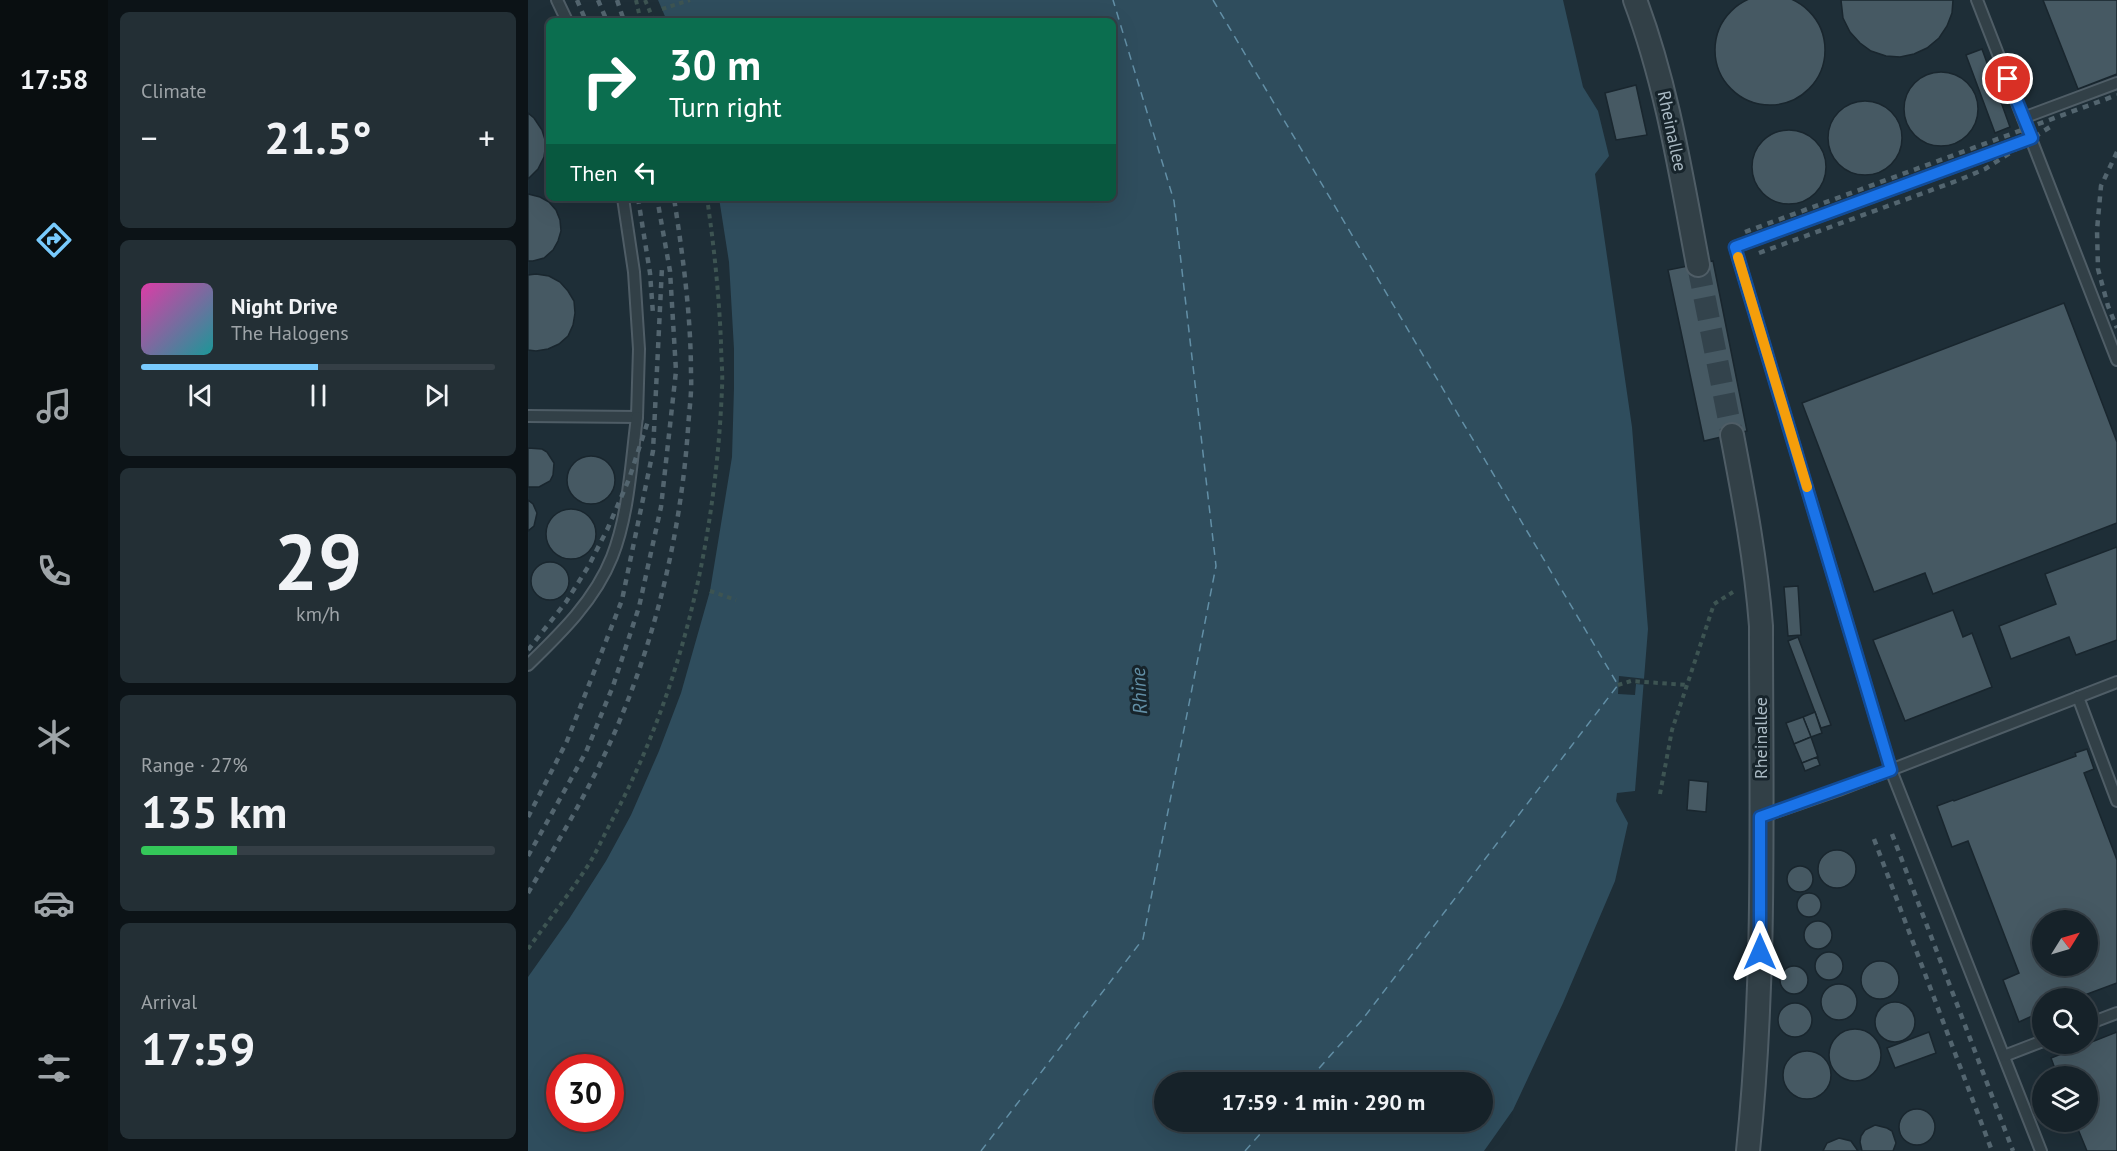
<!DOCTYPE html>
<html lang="en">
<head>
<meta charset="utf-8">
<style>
	:root { --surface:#162229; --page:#232f35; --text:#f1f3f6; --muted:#9ea4a8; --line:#353f46; --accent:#78cafd }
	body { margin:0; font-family:"PT Sans",sans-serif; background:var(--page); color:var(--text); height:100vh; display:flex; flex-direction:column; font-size:22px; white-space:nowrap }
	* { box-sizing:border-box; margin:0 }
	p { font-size:20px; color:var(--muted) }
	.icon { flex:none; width:33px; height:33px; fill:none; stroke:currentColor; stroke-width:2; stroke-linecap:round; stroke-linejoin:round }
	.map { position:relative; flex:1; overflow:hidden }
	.side { display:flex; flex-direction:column; gap:12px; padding:12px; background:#0c1317; width:420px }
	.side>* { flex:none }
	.guide { position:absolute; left:18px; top:18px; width:570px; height:183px; border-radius:9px; box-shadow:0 6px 24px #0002,0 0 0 2px var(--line); background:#0b6e4f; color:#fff; overflow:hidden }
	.needle { width:39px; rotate:53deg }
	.buttons { position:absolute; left:1504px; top:910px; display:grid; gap:12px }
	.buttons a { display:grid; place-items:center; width:66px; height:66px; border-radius:50%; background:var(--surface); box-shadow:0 6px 24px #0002,0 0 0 2px var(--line); font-size:30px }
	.speed { position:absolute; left:18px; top:1054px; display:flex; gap:12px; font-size:30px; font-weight:700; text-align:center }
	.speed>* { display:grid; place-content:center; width:78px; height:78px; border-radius:50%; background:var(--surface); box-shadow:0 6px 24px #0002,0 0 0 2px var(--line); line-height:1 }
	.speed .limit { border:9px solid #d22; background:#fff; color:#111 }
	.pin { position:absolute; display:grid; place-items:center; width:51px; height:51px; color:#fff; margin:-26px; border:3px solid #fff; border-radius:50%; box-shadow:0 2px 6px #0007 }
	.me { position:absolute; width:66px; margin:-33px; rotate:0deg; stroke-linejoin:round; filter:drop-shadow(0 0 4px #0008) }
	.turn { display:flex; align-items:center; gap:21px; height:126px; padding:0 24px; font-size:27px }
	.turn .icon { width:78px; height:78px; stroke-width:2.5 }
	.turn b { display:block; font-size:42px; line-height:51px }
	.then { display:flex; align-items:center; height:57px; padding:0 24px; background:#0003; gap:12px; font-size:22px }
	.big { font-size:45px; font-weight:600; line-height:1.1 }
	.side .widget { flex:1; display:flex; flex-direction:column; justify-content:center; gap:9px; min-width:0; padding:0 21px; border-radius:9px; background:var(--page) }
	.side .dial { align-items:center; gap:0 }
	.dial b { font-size:78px; line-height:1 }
	.song { display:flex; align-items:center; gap:18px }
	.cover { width:72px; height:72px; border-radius:9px; background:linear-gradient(135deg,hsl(320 70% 55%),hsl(180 70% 35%)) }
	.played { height:6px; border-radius:3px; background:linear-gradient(90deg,var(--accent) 50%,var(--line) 50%) }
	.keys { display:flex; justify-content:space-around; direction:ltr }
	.heat { display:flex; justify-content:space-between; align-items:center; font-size:33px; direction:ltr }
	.charge { height:9px; border-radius:4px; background:linear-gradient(90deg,#34c759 27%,var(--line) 0) }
	.trip { position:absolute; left:626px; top:1072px; width:339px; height:60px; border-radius:30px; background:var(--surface); box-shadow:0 6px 24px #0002,0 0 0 2px var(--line); font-weight:600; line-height:60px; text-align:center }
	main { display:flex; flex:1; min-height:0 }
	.tab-bar { display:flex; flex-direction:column; width:108px; justify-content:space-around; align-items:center; background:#090e10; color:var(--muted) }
	.tab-bar .icon { width:42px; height:42px }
	.tab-bar .selected { color:var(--accent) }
	.tab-bar b { font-size:27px; color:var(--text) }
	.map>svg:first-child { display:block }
	.water { fill:#2f4d5d; fill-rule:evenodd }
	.pier { fill:#1e2e37 }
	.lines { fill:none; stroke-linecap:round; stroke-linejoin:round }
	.ferry { stroke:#628fa6; stroke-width:1.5; stroke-dasharray:8 6; stroke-linecap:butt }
	.building { fill:#465963; stroke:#19262e; stroke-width:1.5; fill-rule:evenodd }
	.street-tunnel { stroke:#33434c; stroke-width:22; stroke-dasharray:22 11; stroke-linecap:butt }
	.lane-casing { stroke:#4f5d66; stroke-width:14 }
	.street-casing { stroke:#4f5d66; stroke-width:26 }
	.path { stroke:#3d5452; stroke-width:4; stroke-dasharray:4.5 4.5; stroke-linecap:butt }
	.lane { stroke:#324047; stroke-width:10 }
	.street { stroke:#324047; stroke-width:22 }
	.rail { stroke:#53656f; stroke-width:4.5; stroke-dasharray:6 6; stroke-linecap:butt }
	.route-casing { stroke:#114b97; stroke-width:15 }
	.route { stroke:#1a73e8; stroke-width:10 }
	.slow { stroke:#f59e0b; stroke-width:10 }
	.labels { text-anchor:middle; stroke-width:6; stroke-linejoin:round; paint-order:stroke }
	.street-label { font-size:18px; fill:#abbbc5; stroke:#17242b }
	.water-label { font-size:20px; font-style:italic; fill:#628fa6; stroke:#17242b }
</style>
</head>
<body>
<main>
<nav class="tab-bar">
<b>17:58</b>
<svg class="icon selected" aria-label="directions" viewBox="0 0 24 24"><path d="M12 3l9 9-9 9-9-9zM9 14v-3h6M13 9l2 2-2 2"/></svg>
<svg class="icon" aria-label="music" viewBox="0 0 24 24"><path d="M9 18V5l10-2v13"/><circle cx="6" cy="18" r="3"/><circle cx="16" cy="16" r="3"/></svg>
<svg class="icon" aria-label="phone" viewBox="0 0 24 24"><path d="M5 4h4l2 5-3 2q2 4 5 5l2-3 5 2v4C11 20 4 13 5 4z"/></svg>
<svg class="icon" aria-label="climate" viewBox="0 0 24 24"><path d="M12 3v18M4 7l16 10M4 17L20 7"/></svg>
<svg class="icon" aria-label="car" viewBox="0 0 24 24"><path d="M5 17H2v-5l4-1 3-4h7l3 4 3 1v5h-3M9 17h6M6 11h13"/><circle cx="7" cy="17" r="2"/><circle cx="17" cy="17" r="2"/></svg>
<svg class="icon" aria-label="filters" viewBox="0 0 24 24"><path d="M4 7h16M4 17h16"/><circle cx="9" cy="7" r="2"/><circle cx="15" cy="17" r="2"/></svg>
</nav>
<section class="side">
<div class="widget"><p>Climate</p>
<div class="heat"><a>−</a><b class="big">21.5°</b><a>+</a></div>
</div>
<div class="widget">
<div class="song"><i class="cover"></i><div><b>Night Drive</b><p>The Halogens</p></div></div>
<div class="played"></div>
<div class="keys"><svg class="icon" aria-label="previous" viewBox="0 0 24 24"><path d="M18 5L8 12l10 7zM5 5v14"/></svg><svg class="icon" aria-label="pause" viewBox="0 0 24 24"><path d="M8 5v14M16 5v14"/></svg><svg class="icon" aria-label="next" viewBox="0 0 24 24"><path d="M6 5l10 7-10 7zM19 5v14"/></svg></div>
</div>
<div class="widget dial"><b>29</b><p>km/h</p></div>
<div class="widget"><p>Range · 27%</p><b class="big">135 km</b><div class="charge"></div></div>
<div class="widget"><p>Arrival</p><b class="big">17:59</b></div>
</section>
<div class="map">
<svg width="1589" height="1151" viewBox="0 0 1589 1151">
	<rect width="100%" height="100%" fill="#1e2e37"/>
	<path class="water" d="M130,0H1035L1055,87L1070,111L1081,156L1067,174L1104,427L1120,629L1107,791L1089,793L1088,801L1100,823L1087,881L1035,1003L985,1110L956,1151H0V977L41,919L78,861L103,815L131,751L153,693L182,591L204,457L206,388V349L201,262L191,198H585V21H139ZM32,1068H82V1119H32ZM636,1083H954V1122H636Z"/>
	<polygon class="pier" points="1091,676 1119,679 1119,685 1108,684 1107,695 1090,694"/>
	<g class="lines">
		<g class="ferry">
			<polyline points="685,0 1090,685 834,1020 778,1083"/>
			<polyline points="453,1151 615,939 688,566 646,201 585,0"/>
			<polyline points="717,1151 743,1122"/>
		</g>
	</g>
	<g class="building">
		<circle cx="1242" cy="50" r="55"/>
		<polygon points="1313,0 1425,0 1424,13 1419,26 1411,38 1399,48 1386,54 1372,57 1358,56 1343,51 1332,43 1322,32 1315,18"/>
		<polygon points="1515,0 1589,0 1589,74 1550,89"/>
		<polygon points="1454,49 1482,127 1467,133 1438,55"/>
		<circle cx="1413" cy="109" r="37"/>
		<polygon points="1108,85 1119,135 1088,140 1077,93"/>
		<circle cx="1337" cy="138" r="37"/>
		<polygon points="0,113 6,118 14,130 18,143 16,157 10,169 0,179"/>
		<circle cx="1261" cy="167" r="37"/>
		<polygon points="0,194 12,197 21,202 28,210 32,220 33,231 30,241 25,250 16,258 5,261 0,261"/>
		<polygon points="1185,261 1219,431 1176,441 1140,270"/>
		<polygon points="8,274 21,276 32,282 40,291 46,301 47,313 45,325 40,336 31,344 20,349 8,351 0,350 0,275"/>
		<polygon points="1536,303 1589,442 1589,523 1405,594 1397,573 1346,592 1274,403"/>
		<polygon points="0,448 14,449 19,452 26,463 25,475 22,481 11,487 0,487"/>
		<circle cx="63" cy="480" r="24"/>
		<polygon points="0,500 5,504 9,513 6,526 0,531"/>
		<circle cx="43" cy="534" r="25"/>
		<polygon points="1589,547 1589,640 1548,655 1541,637 1483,659 1471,626 1528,604 1517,574"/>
		<circle cx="22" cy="581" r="19"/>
		<polygon points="1270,586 1273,635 1260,636 1256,587"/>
		<polygon points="1425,610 1435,637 1444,633 1464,687 1377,721 1345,640"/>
		<polygon points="1270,637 1303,725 1293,728 1260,641"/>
		<polygon points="1287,712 1294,733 1283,737 1275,717"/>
		<polygon points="1275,717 1283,737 1266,744 1258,723"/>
		<polygon points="1283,737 1290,757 1274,763 1266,744"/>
		<path d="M1559,749L1566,769L1556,773L1589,860V983L1546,999H1515V1011L1491,1022L1475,980L1491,973L1440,841L1424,847L1409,806L1425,800L1426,801L1548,756L1547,753ZM1515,921H1560V966H1515Z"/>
		<polygon points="1289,757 1292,765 1277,771 1274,763"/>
		<polygon points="1161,780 1180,782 1178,812 1159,810"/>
		<circle cx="1309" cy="869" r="19"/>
		<circle cx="1272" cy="879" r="13"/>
		<circle cx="1281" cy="905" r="12"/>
		<circle cx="1290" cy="935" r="14"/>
		<circle cx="1301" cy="966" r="14"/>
		<circle cx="1352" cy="980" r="19"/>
		<circle cx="1266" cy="980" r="14"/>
		<circle cx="1311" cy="1002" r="18"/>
		<circle cx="1367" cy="1022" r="20"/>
		<circle cx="1267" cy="1020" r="17"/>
		<circle cx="1327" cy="1055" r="26"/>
		<polygon points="1401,1032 1408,1053 1367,1068 1359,1048"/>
		<polygon points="1589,1032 1589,1151 1559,1151 1547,1122 1560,1122 1560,1077 1530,1077 1523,1058"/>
		<circle cx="1279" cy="1075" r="24"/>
		<circle cx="1389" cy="1127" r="18"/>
		<polygon points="1347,1125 1359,1128 1364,1131 1368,1143 1365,1151 1334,1151 1332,1142 1333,1136 1337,1130"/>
		<polygon points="1311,1138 1323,1141 1330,1151 1295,1151 1299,1143"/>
	</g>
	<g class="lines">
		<polyline class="street-tunnel" points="1170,265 1204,435"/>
		<defs>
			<g id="lane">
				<polyline points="29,0 39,21"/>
				<polyline points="1449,0 1589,360"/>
				<polyline points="1495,118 1589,83"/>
				<polyline points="1504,138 1207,247 1363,770 1513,1151"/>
				<polyline points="0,416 109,417 111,349 106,272 95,198"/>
				<path d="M0,665C33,633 67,600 84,557C101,514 103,463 109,417"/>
				<polyline points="1550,697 1589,801"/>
				<polyline points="1233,817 1311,790 1589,682"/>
				<polyline points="1560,1024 1589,1013"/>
				<polyline points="1476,1056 1515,1041"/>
			</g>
			<g id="street">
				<path d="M1107,0C1139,85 1153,175 1170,265"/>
				<path d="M1204,435C1216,498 1228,561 1233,626C1233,801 1238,977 1220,1151"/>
			</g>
		</defs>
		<use href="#lane" class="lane-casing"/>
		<use href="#street" class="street-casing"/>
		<g class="path">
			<polyline points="108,0 112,18"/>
			<polyline points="117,0 126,21"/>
			<polyline points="134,9 162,0"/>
			<polyline points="103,21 112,18 114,21"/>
			<polyline points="182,591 208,600"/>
			<polyline points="1090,685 1103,681 1159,685"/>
			<polyline points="1132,794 1144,730 1186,604 1205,592"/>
			<path d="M0,949C20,921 42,893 61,864C69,851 75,837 82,824C154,691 188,539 194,388C195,373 193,358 193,343C191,294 186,246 179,198"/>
		</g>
		<use href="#lane" class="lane"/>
		<use href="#street" class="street"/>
		<g class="rail">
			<polyline points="49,0 58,21"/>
			<polyline points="70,0 79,21"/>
			<polyline points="89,0 96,21"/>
			<polyline points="1589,152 1573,186 1569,230 1570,269 1580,306 1589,328"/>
			<polyline points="110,198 122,273 125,314"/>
			<polyline points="1217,232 1589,95"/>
			<polyline points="1231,253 1431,180 1457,169 1525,125"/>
			<polyline points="0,650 38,602 60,567 79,530 101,479 121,418"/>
			<polyline points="0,817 39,741 94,600 125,451 134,267"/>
			<polyline points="1364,834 1485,1151"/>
			<polyline points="1346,839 1464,1151"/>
			<polyline points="0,856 58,752 85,686 111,607 133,507 148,371 142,271 129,198"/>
			<path d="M0,893C25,850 51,807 73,762C123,659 152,543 160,429C161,411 164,393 163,375C163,315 155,257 146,198"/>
		</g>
	</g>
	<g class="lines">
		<defs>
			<polyline id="route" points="1232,952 1232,817 1363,770 1207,247 1504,138 1480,79"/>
		</defs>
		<use href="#route" class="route-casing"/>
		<use href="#route" class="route"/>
		<polyline class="slow" points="1210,257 1279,487"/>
	</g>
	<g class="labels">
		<g class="street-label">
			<text transform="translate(1144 131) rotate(78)" y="6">Rheinallee</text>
			<text transform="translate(1233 738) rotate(-90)" y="6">Rheinallee</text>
		</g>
		<g class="water-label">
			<text transform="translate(611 691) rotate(-93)" y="7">Rhine</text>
		</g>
	</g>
</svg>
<div class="buttons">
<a><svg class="needle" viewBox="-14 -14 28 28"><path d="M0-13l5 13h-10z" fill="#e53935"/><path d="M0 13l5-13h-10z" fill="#9ea4a8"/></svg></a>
<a><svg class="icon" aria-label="search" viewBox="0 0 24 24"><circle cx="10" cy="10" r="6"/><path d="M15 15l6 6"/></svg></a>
<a><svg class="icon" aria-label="layers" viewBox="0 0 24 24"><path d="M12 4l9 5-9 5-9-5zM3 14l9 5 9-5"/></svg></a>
</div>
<div class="speed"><div class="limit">30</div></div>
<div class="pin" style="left:1480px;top:79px;background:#d93025"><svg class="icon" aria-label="arrive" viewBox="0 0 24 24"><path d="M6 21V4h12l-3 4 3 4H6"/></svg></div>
<svg class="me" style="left:1232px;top:952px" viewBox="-20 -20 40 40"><path d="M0-17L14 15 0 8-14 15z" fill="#1a73e8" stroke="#fff" stroke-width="4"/></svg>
<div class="trip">17:59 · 1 min · 290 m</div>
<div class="guide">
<div class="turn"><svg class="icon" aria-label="right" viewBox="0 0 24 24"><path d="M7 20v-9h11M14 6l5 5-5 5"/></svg><div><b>30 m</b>Turn right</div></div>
<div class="then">Then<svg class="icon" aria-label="left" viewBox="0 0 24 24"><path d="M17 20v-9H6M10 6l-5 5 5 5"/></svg></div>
</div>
</div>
</main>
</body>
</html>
